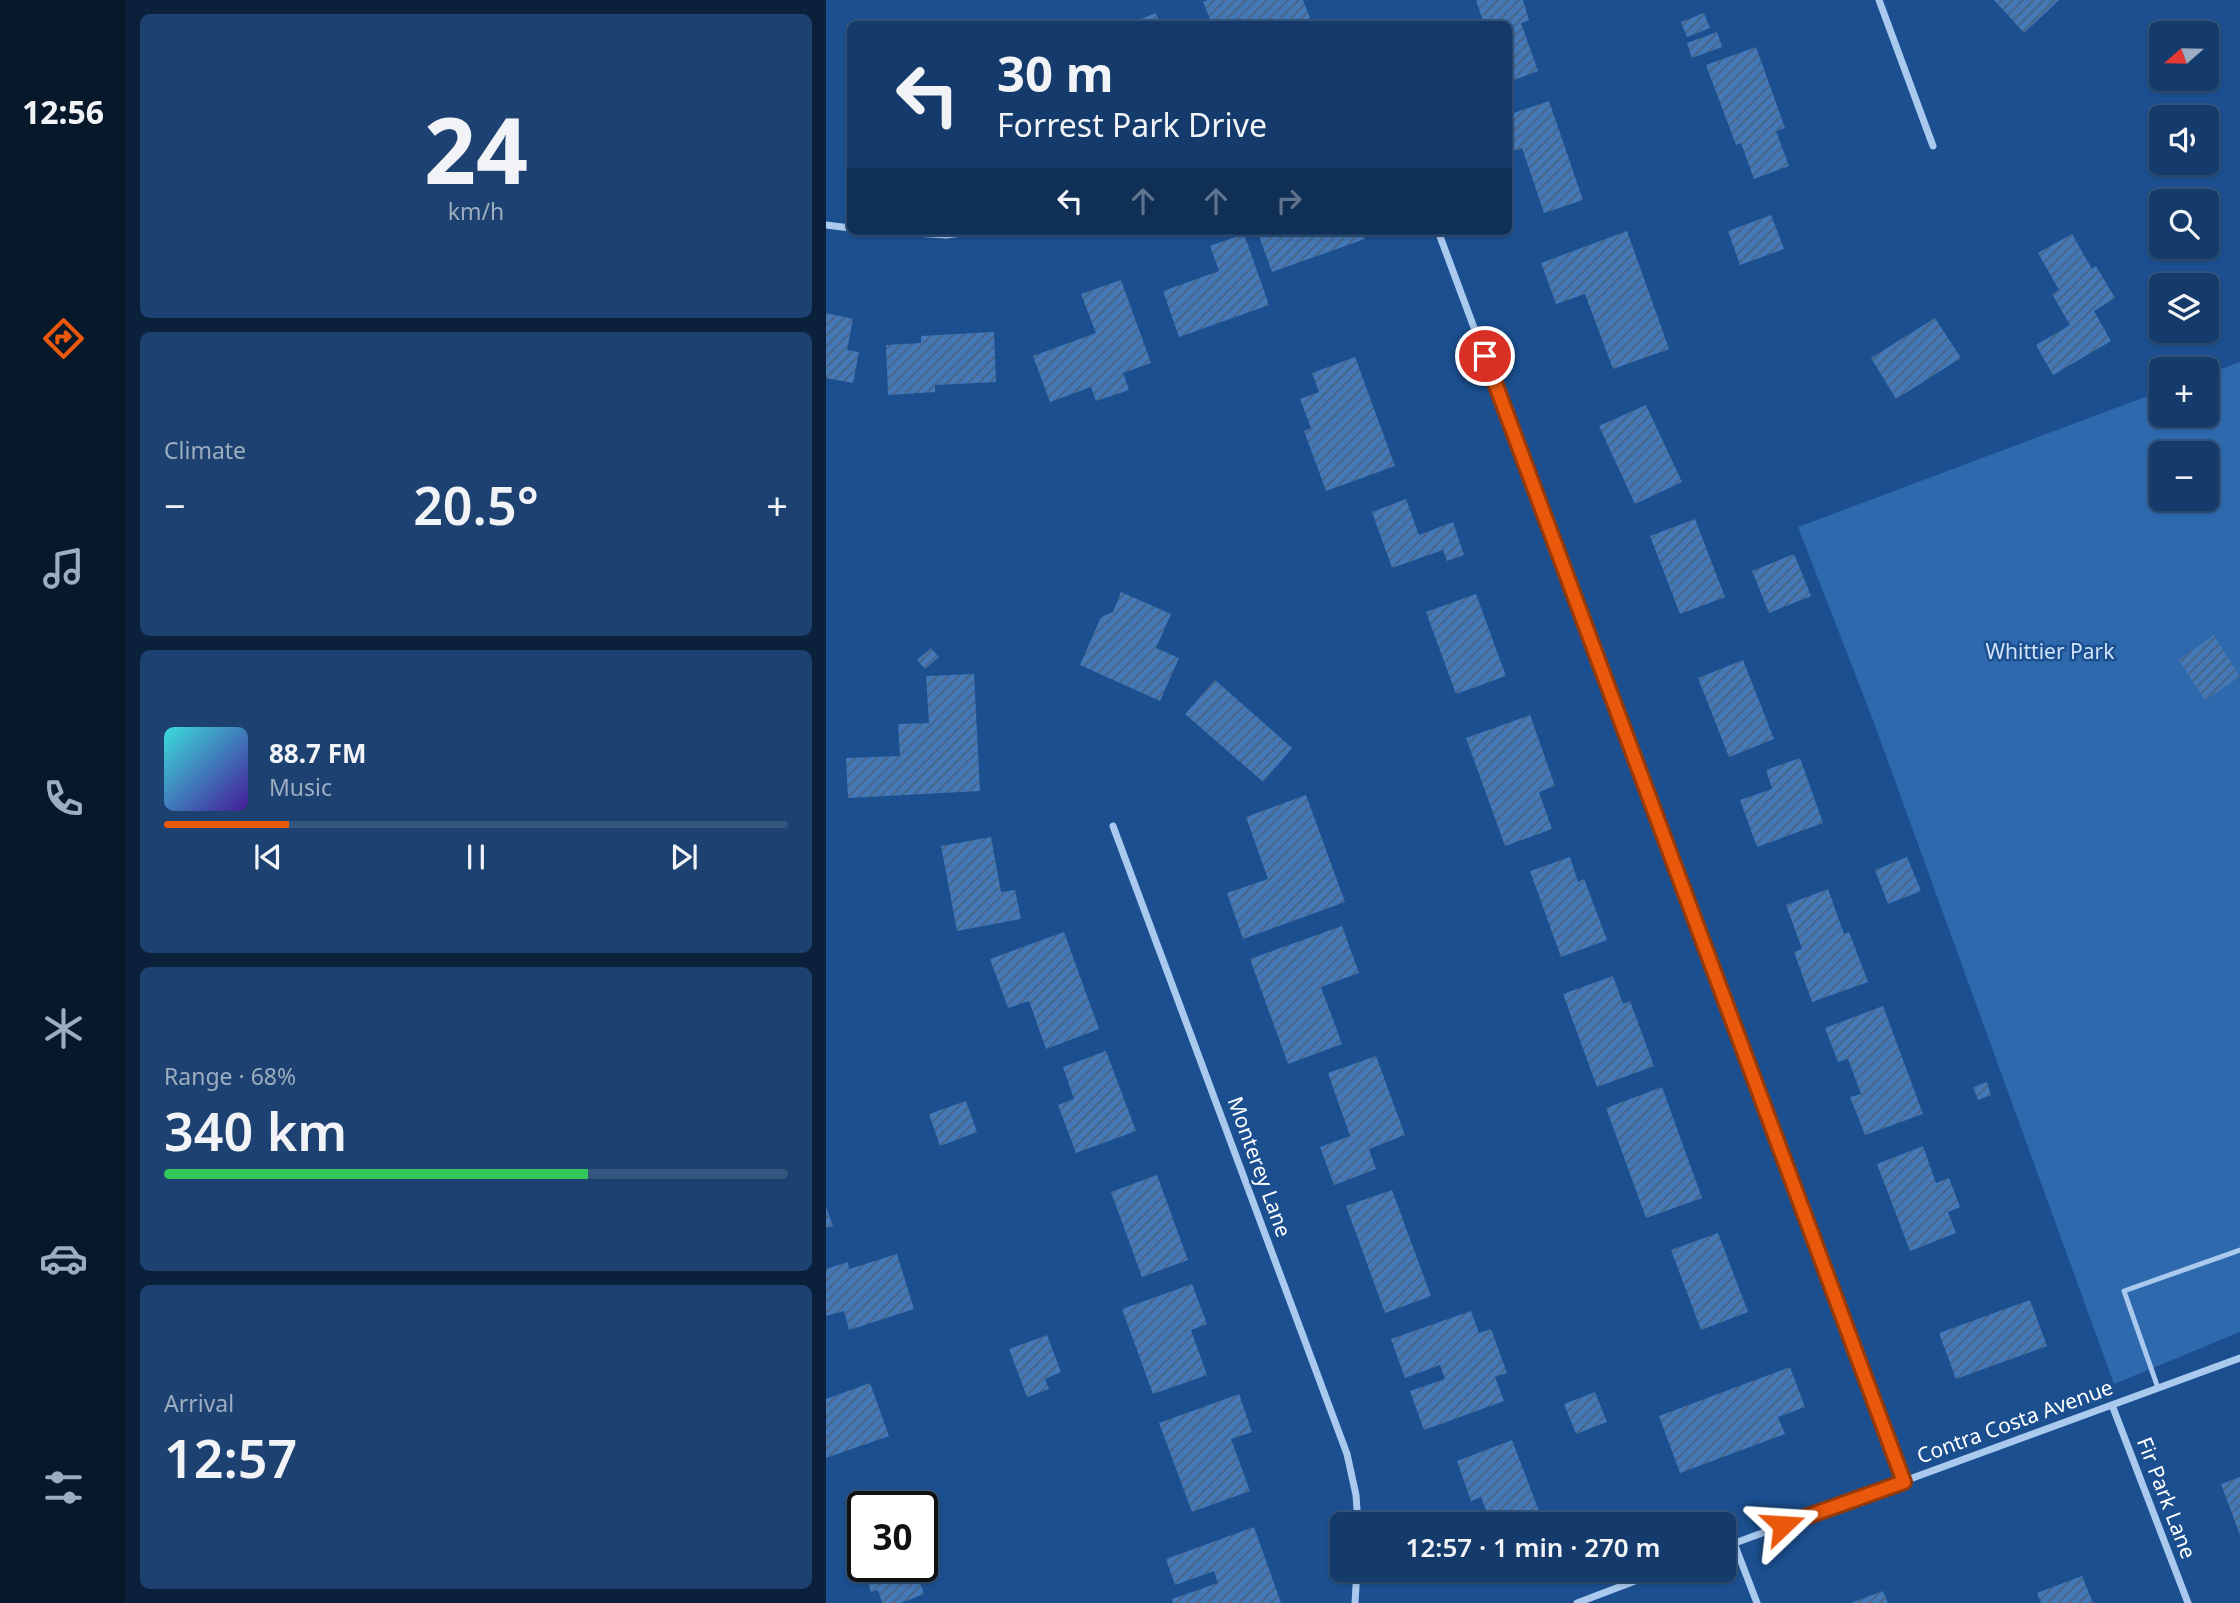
<!DOCTYPE html>
<html lang="en">
<head>
<meta charset="utf-8">
<style>
	:root { --surface:#143b6b; --page:#1d4271; --text:#f1f3f6; --muted:#9dadc1; --line:#33557e; --accent:#ea580c }
	body { margin:0; font-family:"Noto Sans",sans-serif; background:var(--page); color:var(--text); height:100vh; display:flex; flex-direction:column; font-size:26px; white-space:nowrap }
	* { box-sizing:border-box; margin:0 }
	p { font-size:23px; color:var(--muted) }
	.icon { flex:none; width:38px; height:38px; fill:none; stroke:currentColor; stroke-width:2; stroke-linecap:round; stroke-linejoin:round }
	.map { position:relative; flex:1; overflow:hidden }
	.panel { display:flex; flex-direction:column; gap:14px; padding:14px; background:#0b203b; width:700px }
	.panel>* { flex:none }
	.banner { position:absolute; left:21px; top:21px; width:665px; height:214px; border-radius:10px; box-shadow:0 2px 5px #0004,0 0 0 2px var(--line); background:#143b6b; color:var(--text); overflow:hidden }
	.needle { width:46px; rotate:250deg }
	.buttons { position:absolute; left:1323px; top:21px; display:grid; gap:14px }
	.buttons a { display:grid; place-items:center; width:70px; height:70px; border-radius:10px; background:var(--surface); box-shadow:0 2px 5px #0004,0 0 0 2px var(--line); font-size:35px }
	.speed { position:absolute; left:21px; top:1491px; display:flex; gap:14px; font-size:35px; font-weight:700; text-align:center }
	.speed>* { display:grid; place-content:center; width:91px; height:91px; border-radius:50%; background:var(--surface); box-shadow:0 2px 5px #0004,0 0 0 2px var(--line); line-height:1 }
	.speed .limit { border:4px solid #111; border-radius:10px; background:#fff; color:#111 }
	.pin { position:absolute; display:grid; place-items:center; width:60px; height:60px; color:#fff; margin:-30px; border:4px solid #fff; border-radius:50%; box-shadow:0 2px 7px #0007 }
	.me { position:absolute; width:77px; margin:-38px; rotate:70deg; stroke-linejoin:round; filter:drop-shadow(0 0 5px #0008) }
	.turn { display:flex; align-items:center; gap:24px; height:147px; padding:0 35px; font-size:32px }
	.turn .icon { width:91px; height:91px; stroke-width:2.5 }
	.turn b { display:block; font-size:49px; line-height:60px }
	.lanes { display:flex; align-items:center; height:66px; padding:0 35px; background:#0003; justify-content:center; gap:35px; direction:ltr }
	.lanes .off { opacity:.35 }
	.big { font-size:52px; font-weight:600; line-height:1.1 }
	.panel .widget { flex:1; display:flex; flex-direction:column; justify-content:center; gap:10px; min-width:0; padding:0 24px; border-radius:10px; background:var(--page) }
	.panel .dial { align-items:center; gap:0 }
	.dial b { font-size:91px; line-height:1 }
	.song { display:flex; align-items:center; gap:21px }
	.cover { width:84px; height:84px; border-radius:10px; background:linear-gradient(135deg,hsl(180 70% 55%),hsl(260 70% 35%)) }
	.played { height:7px; border-radius:4px; background:linear-gradient(90deg,var(--accent) 20%,var(--line) 20%) }
	.keys { display:flex; justify-content:space-around; direction:ltr }
	.heat { display:flex; justify-content:space-between; align-items:center; font-size:38px; direction:ltr }
	.charge { height:10px; border-radius:5px; background:linear-gradient(90deg,#34c759 68%,var(--line) 0) }
	.trip { position:absolute; left:504px; top:1512px; width:406px; height:70px; border-radius:10px; background:var(--surface); box-shadow:0 2px 5px #0004,0 0 0 2px var(--line); font-weight:600; line-height:70px; text-align:center }
	main { display:flex; flex:1; min-height:0 }
	.menu { display:flex; flex-direction:column; width:126px; justify-content:space-around; align-items:center; background:#08182b; color:var(--muted) }
	.menu .icon { width:49px; height:49px }
	.menu .on { color:var(--accent) }
	.menu b { font-size:32px; color:var(--text) }
	.map>svg:first-child { display:block }
	.park { fill:#2e69ad; fill-rule:evenodd }
	.building { fill:url(#building-hatch) }
	.lines { fill:none; stroke-linecap:round; stroke-linejoin:round }
	.service { stroke:#a9c9ee; stroke-width:5 }
	.minor { stroke:#a9c9ee; stroke-width:7 }
	.route-casing { stroke:#983908; stroke-width:18 }
	.route { stroke:#ea580c; stroke-width:12 }
	.labels { text-anchor:middle; stroke-width:5; stroke-linejoin:round; paint-order:stroke }
	.park-label { font-size:21px; fill:#cfe3fa; stroke:#1b4f8f }
	.street-label { font-size:21px; fill:#fff; stroke:#1b4f8f }
</style>
</head>
<body>
<main>
<nav class="menu">
<b>12:56</b>
<svg class="icon on" aria-label="directions" viewBox="0 0 24 24"><path d="M12 3l9 9-9 9-9-9zM9 14v-3h6M13 9l2 2-2 2"/></svg>
<svg class="icon" aria-label="music" viewBox="0 0 24 24"><path d="M9 18V5l10-2v13"/><circle cx="6" cy="18" r="3"/><circle cx="16" cy="16" r="3"/></svg>
<svg class="icon" aria-label="phone" viewBox="0 0 24 24"><path d="M5 4h4l2 5-3 2q2 4 5 5l2-3 5 2v4C11 20 4 13 5 4z"/></svg>
<svg class="icon" aria-label="climate" viewBox="0 0 24 24"><path d="M12 3v18M4 7l16 10M4 17L20 7"/></svg>
<svg class="icon" aria-label="car" viewBox="0 0 24 24"><path d="M5 17H2v-5l4-1 3-4h7l3 4 3 1v5h-3M9 17h6M6 11h13"/><circle cx="7" cy="17" r="2"/><circle cx="17" cy="17" r="2"/></svg>
<svg class="icon" aria-label="filters" viewBox="0 0 24 24"><path d="M4 7h16M4 17h16"/><circle cx="9" cy="7" r="2"/><circle cx="15" cy="17" r="2"/></svg>
</nav>
<section class="panel">
<div class="widget dial"><b>24</b><p>km/h</p></div>
<div class="widget"><p>Climate</p>
<div class="heat"><a>−</a><b class="big">20.5°</b><a>+</a></div>
</div>
<div class="widget">
<div class="song"><i class="cover"></i><div><b>88.7 FM</b><p>Music</p></div></div>
<div class="played"></div>
<div class="keys"><svg class="icon" aria-label="previous" viewBox="0 0 24 24"><path d="M18 5L8 12l10 7zM5 5v14"/></svg><svg class="icon" aria-label="pause" viewBox="0 0 24 24"><path d="M8 5v14M16 5v14"/></svg><svg class="icon" aria-label="next" viewBox="0 0 24 24"><path d="M6 5l10 7-10 7zM19 5v14"/></svg></div>
</div>
<div class="widget"><p>Range · 68%</p><b class="big">340 km</b><div class="charge"></div></div>
<div class="widget"><p>Arrival</p><b class="big">12:57</b></div>
</section>
<div class="map">
<svg width="1414" height="1603" viewBox="0 0 1414 1603">
	<defs>
		<pattern id="building-hatch" width="6" height="6" patternUnits="userSpaceOnUse" patternTransform="scale(1.75)"><rect width="6" height="6" fill="#4478b7"/><path d="M-1 1l2-2M0 6l6-6M5 7l2-2" fill="none" stroke="#486282"/></pattern>
	</defs>
	<rect width="100%" height="100%" fill="#1b4f8f"/>
	<path class="park" d="M1414,362V1332L1288,1384L1047,720L972,527L1335,391V415H1381V374ZM1335,453H1381V499H1335Z"/>
	<g class="building">
		<polygon points="382,0 477,0 484,18 467,24 386,24 377,2"/>
		<polygon points="650,0 697,0 703,20 695,23 712,71 682,82 682,24 658,24"/>
		<polygon points="1168,0 1233,0 1198,33"/>
		<polygon points="330,13 334,24 301,24"/>
		<polygon points="878,13 884,28 861,37 855,22"/>
		<polygon points="891,32 896,47 866,58 861,43"/>
		<polygon points="930,47 959,128 950,131 963,166 928,179 915,143 910,145 880,65"/>
		<polygon points="723,101 757,200 718,213 696,148 684,152 682,115"/>
		<polygon points="945,215 958,249 914,265 902,231"/>
		<polygon points="431,231 536,231 539,239 446,272"/>
		<polygon points="801,231 843,349 787,369 759,294 730,304 715,263"/>
		<polygon points="418,234 443,305 353,337 337,291 393,271 384,246"/>
		<polygon points="1246,234 1266,269 1270,266 1289,298 1268,311 1285,341 1227,375 1210,345 1244,325 1226,294 1233,290 1212,253"/>
		<polygon points="295,280 325,363 297,373 303,390 270,401 265,387 224,402 207,356 270,333 255,294"/>
		<polygon points="0,313 27,319 21,350 33,352 27,383 0,378"/>
		<polygon points="1109,318 1135,358 1070,399 1045,358"/>
		<polygon points="168,332 170,382 109,385 109,392 62,395 60,345 95,343 95,336"/>
		<polygon points="529,357 569,466 500,491 478,431 485,428 474,399 493,392 486,373"/>
		<polygon points="820,405 856,482 809,504 773,426"/>
		<polygon points="580,499 593,535 627,522 638,555 621,561 617,550 566,568 546,512"/>
		<polygon points="869,519 899,597 854,614 824,536"/>
		<polygon points="968,554 985,596 943,613 926,571"/>
		<polygon points="295,592 345,614 330,648 353,658 334,701 254,665 275,617 287,612"/>
		<polygon points="650,594 680,676 630,694 600,612"/>
		<polygon points="1388,635 1414,677 1379,700 1352,660"/>
		<polygon points="105,648 113,657 99,669 91,660"/>
		<polygon points="917,660 948,739 903,757 872,678"/>
		<polygon points="148,674 154,791 22,798 20,758 74,756 72,724 103,723 100,676"/>
		<polygon points="389,680 466,748 437,782 359,714"/>
		<polygon points="704,715 729,786 713,792 726,829 679,846 640,738"/>
		<polygon points="974,758 997,823 931,847 914,800 946,789 940,770"/>
		<polygon points="480,795 519,902 417,939 401,893 442,879 420,817"/>
		<polygon points="165,837 175,892 189,890 195,919 131,931 115,846"/>
		<polygon points="744,857 752,882 758,879 781,940 735,957 704,871"/>
		<polygon points="1081,857 1095,891 1062,904 1049,870"/>
		<polygon points="1002,889 1018,934 1023,932 1042,982 986,1002 968,952 976,949 960,905"/>
		<polygon points="516,926 533,973 495,987 516,1044 462,1064 424,959"/>
		<polygon points="238,932 273,1029 220,1049 203,1001 182,1008 164,959"/>
		<polygon points="787,976 797,1004 804,1001 828,1066 771,1087 737,994"/>
		<polygon points="1057,1006 1097,1114 1039,1135 1024,1097 1035,1094 1022,1059 1012,1062 999,1028"/>
		<polygon points="280,1051 310,1131 250,1153 232,1105 248,1099 237,1067"/>
		<polygon points="550,1056 579,1135 543,1149 550,1169 508,1185 494,1147 524,1136 502,1073"/>
		<polygon points="1161,1082 1165,1095 1152,1100 1147,1087"/>
		<polygon points="836,1087 876,1198 820,1218 780,1108"/>
		<polygon points="140,1101 151,1132 114,1146 103,1114"/>
		<polygon points="1097,1146 1110,1183 1123,1178 1134,1207 1122,1212 1130,1233 1084,1251 1051,1164"/>
		<polygon points="331,1175 362,1260 316,1277 285,1192"/>
		<polygon points="566,1190 605,1296 559,1313 520,1206"/>
		<polygon points="0,1207 7,1226 0,1228"/>
		<polygon points="892,1233 922,1312 875,1330 845,1250"/>
		<polygon points="71,1254 88,1309 23,1330 18,1311 0,1316 0,1269 22,1262 23,1269"/>
		<polygon points="366,1284 381,1324 365,1330 381,1375 327,1394 296,1309"/>
		<polygon points="1204,1300 1221,1346 1130,1379 1113,1333"/>
		<polygon points="645,1311 653,1333 665,1329 681,1373 669,1377 678,1401 598,1430 584,1391 619,1379 614,1365 579,1378 565,1339"/>
		<polygon points="221,1335 235,1372 219,1379 223,1389 201,1397 183,1349"/>
		<polygon points="964,1367 979,1407 952,1417 959,1434 854,1473 833,1416"/>
		<polygon points="44,1383 63,1436 0,1458 0,1399"/>
		<polygon points="769,1392 781,1422 750,1434 738,1404"/>
		<polygon points="413,1394 426,1432 405,1439 424,1491 366,1512 333,1423"/>
		<polygon points="686,1440 718,1524 631,1524 630,1521 660,1510 655,1497 645,1501 631,1461"/>
		<polygon points="1414,1477 1414,1535 1395,1484"/>
		<polygon points="428,1527 455,1603 347,1603 346,1599 392,1583 388,1571 349,1585 340,1559"/>
		<polygon points="36,1566 88,1566 98,1594 75,1603 56,1603 52,1590 45,1592"/>
		<polygon points="1256,1576 1267,1603 1215,1603 1211,1593"/>
		<polygon points="1057,1591 1062,1603 1025,1603"/>
	</g>
	<g class="lines">
		<polyline class="service" points="1332,1388 1298,1291 1414,1250"/>
		<g class="minor">
			<polyline points="1053,0 1107,146"/>
			<polyline points="0,225 24,228"/>
			<polyline points="55,231 120,235 153,231"/>
			<polyline points="612,231 1078,1482"/>
			<polyline points="287,826 521,1454 530,1495 532,1524"/>
			<polyline points="1286,1405 1362,1603"/>
			<polyline points="908,1543 931,1603"/>
			<polyline points="898,1547 1414,1358"/>
			<polyline points="529,1603 531,1570"/>
			<polyline points="751,1603 838,1570"/>
		</g>
	</g>
	<g class="lines">
		<defs>
			<polyline id="route" points="659,356 1078,1482 957,1525"/>
		</defs>
		<use href="#route" class="route-casing"/>
		<use href="#route" class="route"/>
	</g>
	<g class="labels">
		<g class="park-label">
			<text x="1224" y="659">Whittier Park</text>
		</g>
		<g class="street-label">
			<text transform="translate(433 1167) rotate(70)" y="7">Monterey Lane</text>
			<text transform="translate(1189 1422) rotate(-20)" y="7">Contra Costa Avenue</text>
			<text transform="translate(1340 1498) rotate(69)" y="7">Fir Park Lane</text>
		</g>
	</g>
</svg>
<div class="buttons">
<a><svg class="needle" viewBox="-14 -14 28 28"><path d="M0-13l5 13h-10z" fill="#e53935"/><path d="M0 13l5-13h-10z" fill="#9dadc1"/></svg></a>
<a><svg class="icon" aria-label="sound" viewBox="0 0 24 24"><path d="M4 9h4l5-4v14l-5-4H4zM17 9q2 3 0 6"/></svg></a>
<a><svg class="icon" aria-label="search" viewBox="0 0 24 24"><circle cx="10" cy="10" r="6"/><path d="M15 15l6 6"/></svg></a>
<a><svg class="icon" aria-label="layers" viewBox="0 0 24 24"><path d="M12 4l9 5-9 5-9-5zM3 14l9 5 9-5"/></svg></a>
<a>+</a>
<a>−</a>
</div>
<div class="speed"><div class="limit">30</div></div>
<div class="pin" style="left:659px;top:356px;background:#d93025"><svg class="icon" aria-label="arrive" viewBox="0 0 24 24"><path d="M6 21V4h12l-3 4 3 4H6"/></svg></div>
<svg class="me" style="left:957px;top:1525px" viewBox="-20 -20 40 40"><path d="M0-17L14 15 0 8-14 15z" fill="#ea580c" stroke="#fff" stroke-width="4"/></svg>
<div class="trip">12:57 · 1 min · 270 m</div>
<div class="banner">
<div class="turn"><svg class="icon" aria-label="left" viewBox="0 0 24 24"><path d="M17 20v-9H6M10 6l-5 5 5 5"/></svg><div><b>30 m</b>Forrest Park Drive</div></div>
<div class="lanes"><svg class="icon" aria-label="left" viewBox="0 0 24 24"><path d="M17 20v-9H6M10 6l-5 5 5 5"/></svg><svg class="icon off" aria-label="ahead" viewBox="0 0 24 24"><path d="M12 20V5M6 11l6-6 6 6"/></svg><svg class="icon off" aria-label="ahead" viewBox="0 0 24 24"><path d="M12 20V5M6 11l6-6 6 6"/></svg><svg class="icon off" aria-label="right" viewBox="0 0 24 24"><path d="M7 20v-9h11M14 6l5 5-5 5"/></svg></div>
</div>
</div>
</main>
</body>
</html>
